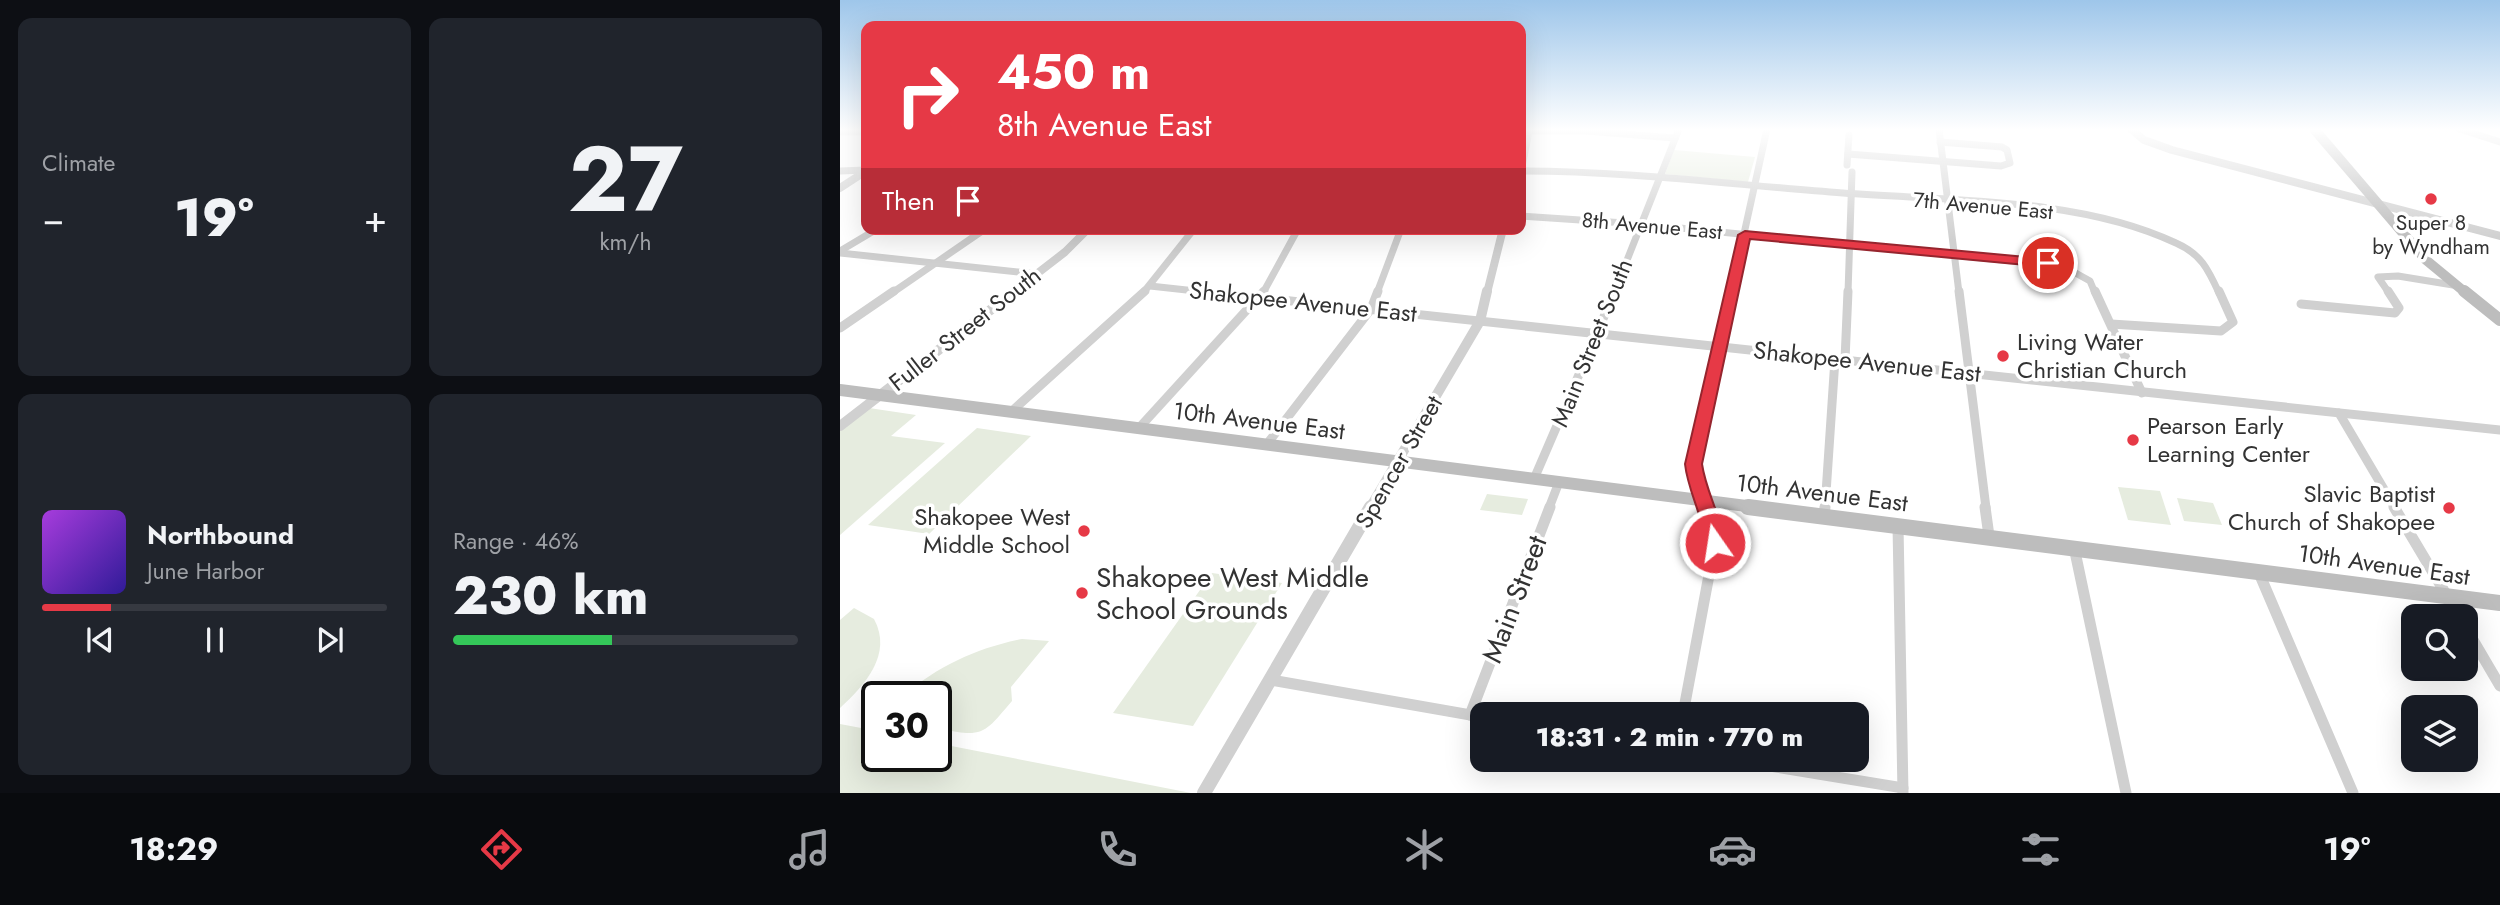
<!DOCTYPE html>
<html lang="en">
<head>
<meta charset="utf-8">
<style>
	:root { --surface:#171b24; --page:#20242c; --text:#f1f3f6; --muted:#9ea1a6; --line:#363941; --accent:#e63946 }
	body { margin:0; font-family:Jost,sans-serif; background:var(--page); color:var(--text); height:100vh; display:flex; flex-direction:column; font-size:26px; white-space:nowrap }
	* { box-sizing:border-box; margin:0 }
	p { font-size:23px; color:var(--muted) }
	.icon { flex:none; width:38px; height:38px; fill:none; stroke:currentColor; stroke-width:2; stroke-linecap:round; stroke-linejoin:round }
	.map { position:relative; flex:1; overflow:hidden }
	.side { display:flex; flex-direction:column; gap:18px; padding:18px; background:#0d0f14; width:840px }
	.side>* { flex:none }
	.top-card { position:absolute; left:21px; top:21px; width:665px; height:214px; border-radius:14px; box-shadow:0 7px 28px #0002; background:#e63946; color:#fff; overflow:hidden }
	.fabs { position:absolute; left:1561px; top:604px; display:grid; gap:14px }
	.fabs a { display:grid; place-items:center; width:77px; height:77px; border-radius:14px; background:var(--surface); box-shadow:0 7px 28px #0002; font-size:35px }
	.speed { position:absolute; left:21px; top:681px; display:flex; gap:14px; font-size:35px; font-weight:700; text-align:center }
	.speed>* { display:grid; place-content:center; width:91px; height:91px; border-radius:50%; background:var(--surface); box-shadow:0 7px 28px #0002; line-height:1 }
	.speed .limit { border:4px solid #111; border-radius:10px; background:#fff; color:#111 }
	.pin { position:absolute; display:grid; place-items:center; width:60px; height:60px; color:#fff; margin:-30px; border:4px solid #fff; border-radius:50%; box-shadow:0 2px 7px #0007 }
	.me { position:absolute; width:77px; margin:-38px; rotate:347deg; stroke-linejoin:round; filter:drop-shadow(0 0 5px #0008) }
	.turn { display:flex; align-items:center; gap:24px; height:147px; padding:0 21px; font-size:32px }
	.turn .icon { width:91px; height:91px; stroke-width:2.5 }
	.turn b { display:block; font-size:49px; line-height:60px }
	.then { display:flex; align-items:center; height:66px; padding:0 21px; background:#0003; gap:14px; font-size:26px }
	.big { font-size:52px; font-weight:800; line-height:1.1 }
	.side .card { flex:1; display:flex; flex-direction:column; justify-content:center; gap:10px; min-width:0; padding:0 24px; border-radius:14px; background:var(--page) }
	.side .dial { align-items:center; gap:0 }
	.dial b { font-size:91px; line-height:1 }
	.song { display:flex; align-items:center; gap:21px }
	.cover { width:84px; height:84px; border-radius:10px; background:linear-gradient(135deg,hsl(280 70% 55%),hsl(250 70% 35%)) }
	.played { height:7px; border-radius:4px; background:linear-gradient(90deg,var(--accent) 20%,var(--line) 20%) }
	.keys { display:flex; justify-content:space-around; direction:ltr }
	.heat { display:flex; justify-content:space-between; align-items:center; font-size:38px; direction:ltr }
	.charge { height:10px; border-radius:5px; background:linear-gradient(90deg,#34c759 46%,var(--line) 0) }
	.side .tiles { flex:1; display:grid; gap:18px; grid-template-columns:repeat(2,1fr) }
	.trip { position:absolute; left:630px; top:702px; width:399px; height:70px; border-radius:14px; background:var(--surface); box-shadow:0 7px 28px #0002; font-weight:800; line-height:70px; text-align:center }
	.menu { display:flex; height:112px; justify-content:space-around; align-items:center; background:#090b0e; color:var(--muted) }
	.menu .icon { width:49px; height:49px }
	.menu .current { color:var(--accent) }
	.menu b { font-size:32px; color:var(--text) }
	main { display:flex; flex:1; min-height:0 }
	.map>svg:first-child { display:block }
	.green { fill:#e6ecdf }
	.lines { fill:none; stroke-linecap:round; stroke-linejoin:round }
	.minor-far2 { stroke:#d0d0d0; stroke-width:7 }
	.minor-far1 { stroke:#d0d0d0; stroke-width:9 }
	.minor { stroke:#d0d0d0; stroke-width:11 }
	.tertiary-far2 { stroke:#d0d0d0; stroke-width:8 }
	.tertiary-far1 { stroke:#d0d0d0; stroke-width:10 }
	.tertiary { stroke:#d0d0d0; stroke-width:14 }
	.secondary-far2 { stroke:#bdbdbd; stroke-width:10 }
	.secondary-far1 { stroke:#bdbdbd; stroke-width:12 }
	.secondary { stroke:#bdbdbd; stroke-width:16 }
	.route { fill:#e63946; stroke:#96252e; stroke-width:2 }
	.poi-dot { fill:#e63946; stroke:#fff; stroke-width:2.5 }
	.labels { text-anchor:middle; stroke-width:7; stroke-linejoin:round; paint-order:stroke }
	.far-street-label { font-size:21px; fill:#333; stroke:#fff }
	.far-poi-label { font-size:21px; fill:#333; stroke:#fff }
	.street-label { font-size:24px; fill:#333; stroke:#fff }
	.poi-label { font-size:24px; fill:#333; stroke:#fff; text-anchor:start }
	.near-poi-label { font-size:28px; fill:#333; stroke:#fff; text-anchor:start }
	.near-street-label { font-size:28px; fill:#333; stroke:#fff }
</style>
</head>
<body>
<main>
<section class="side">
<div class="tiles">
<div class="card"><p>Climate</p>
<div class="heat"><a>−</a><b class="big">19°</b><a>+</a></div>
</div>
<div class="card dial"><b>27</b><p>km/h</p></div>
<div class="card">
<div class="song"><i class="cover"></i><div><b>Northbound</b><p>June Harbor</p></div></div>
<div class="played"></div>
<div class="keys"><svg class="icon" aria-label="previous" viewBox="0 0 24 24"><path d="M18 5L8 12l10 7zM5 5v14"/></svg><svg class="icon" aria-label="pause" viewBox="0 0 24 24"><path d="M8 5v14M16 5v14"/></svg><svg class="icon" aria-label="next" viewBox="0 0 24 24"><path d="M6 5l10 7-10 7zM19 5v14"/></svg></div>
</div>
<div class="card"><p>Range · 46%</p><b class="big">230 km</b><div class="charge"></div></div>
</div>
</section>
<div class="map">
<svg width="1660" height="793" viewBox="0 0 1660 793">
	<rect width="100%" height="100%" fill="#fff"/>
	<g class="green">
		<polygon points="834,150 915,157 908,182 825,174"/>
		<polygon points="29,408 76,415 51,436 105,443 0,535 0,430"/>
		<polygon points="137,428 191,436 89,534 28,525"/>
		<polygon points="1278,487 1320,491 1331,525 1288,520"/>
		<polygon points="647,494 688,499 682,515 640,510"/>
		<polygon points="1337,498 1373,503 1382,525 1344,521"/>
		<polygon points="372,573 442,583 353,726 273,713"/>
		<path d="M14,608L34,619C53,654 25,685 0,708V620Z"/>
		<path d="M182,639L209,641L171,687L172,701C146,731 144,739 103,729L105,716L96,714V696H63C98,666 137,648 182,639Z"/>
		<polygon points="0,724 37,731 37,756 96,756 96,743 351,793 0,793"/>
	</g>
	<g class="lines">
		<g class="minor-far2">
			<polyline points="1099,129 1119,293"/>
			<polyline points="1620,129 1660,142"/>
			<polyline points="689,131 746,131 835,138"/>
			<polyline points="0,132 26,132"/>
			<polyline points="1008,154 1161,166 1170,163 1167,150 1162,147 1100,142"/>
			<polyline points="1007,165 1009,135"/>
			<polyline points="0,171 26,170"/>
			<path d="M681,171C789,171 895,185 1003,193C1109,201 1239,197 1336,243C1361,254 1368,269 1379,293"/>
			<polyline points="681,216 800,224 1223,266 1250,281 1255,293"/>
			<polyline points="0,251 37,229"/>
			<polyline points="0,253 197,274"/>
			<polyline points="310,286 374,293"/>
			<polyline points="52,293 145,229"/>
			<polyline points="303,293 354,229"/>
			<polyline points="423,293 458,229"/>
			<polyline points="537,293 561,229"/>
			<polyline points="774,293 839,129"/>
			<polyline points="891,293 927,129"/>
			<polyline points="1008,293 1012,172"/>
			<polyline points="1549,293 1538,277 1558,276 1613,285"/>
		</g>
		<g class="minor-far1">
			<polyline points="357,291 1660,430"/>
			<polyline points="1119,291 1146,508"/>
			<polyline points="1255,291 1302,393"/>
			<polyline points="1461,304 1555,313 1559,308 1548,291"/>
			<polyline points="1271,324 1381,331 1393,322 1379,291"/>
			<polyline points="0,328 54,291"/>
			<polyline points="1005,360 1008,291"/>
			<polyline points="172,411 305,291"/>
			<polyline points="1499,413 1555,508"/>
			<polyline points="299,428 424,291"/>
			<polyline points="427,444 531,309 538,291"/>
			<polyline points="694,479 775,291"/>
			<polyline points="709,508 719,482"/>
			<polyline points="866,508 853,464 891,291"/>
			<polyline points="985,508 995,359"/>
		</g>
		<g class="minor">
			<polyline points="1145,507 1149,536"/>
			<polyline points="1554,507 1619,616"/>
			<polyline points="984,517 985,507"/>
			<polyline points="1058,526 1063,793"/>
			<polyline points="1234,547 1286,793"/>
			<polyline points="1419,573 1513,793"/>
			<polyline points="1626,628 1660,686"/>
			<polyline points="431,680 642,717"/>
			<polyline points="843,714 875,543 866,507"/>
			<polyline points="630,715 710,507"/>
			<polyline points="893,760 1063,788"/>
		</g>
		<g class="tertiary-far2">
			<polyline points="1291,129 1304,140 1332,150 1660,236"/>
			<polyline points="681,169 689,129"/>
			<polyline points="0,188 26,171"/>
			<polyline points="172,293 225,252 248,229"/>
			<polyline points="647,293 663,229"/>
		</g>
		<g class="tertiary-far1">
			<polyline points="0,426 175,291"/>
			<polyline points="530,508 640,321 647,291"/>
		</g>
		<polyline class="tertiary" points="364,793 531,507"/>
		<polyline class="secondary-far2" points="1474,129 1586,260 1626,293"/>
		<g class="secondary-far1">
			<polyline points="1624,291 1660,320"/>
			<polyline points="0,390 922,508"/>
		</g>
		<polyline class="secondary" points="908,507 1660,603"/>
	</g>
	<linearGradient id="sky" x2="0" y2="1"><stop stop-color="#9ec6ea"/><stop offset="0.54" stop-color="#fff"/><stop offset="1" stop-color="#fff" stop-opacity="0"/></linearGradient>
	<rect width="1660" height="240" fill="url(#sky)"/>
	<path class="route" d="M905,231L1208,259L1214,263L1208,267L910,239L862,464C866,492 881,515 884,543L875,550L865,543C863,515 848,492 845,464L898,235Z"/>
	<g class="poi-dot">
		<circle cx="1591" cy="199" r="7"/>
		<circle cx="1163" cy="356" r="7"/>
		<circle cx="1293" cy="440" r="7"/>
		<circle cx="1609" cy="508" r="7"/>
		<circle cx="244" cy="531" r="7"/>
		<circle cx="242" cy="593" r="7"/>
	</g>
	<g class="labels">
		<g class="far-street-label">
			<text transform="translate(1143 206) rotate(5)" y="7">7th Avenue East</text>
			<text transform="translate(812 226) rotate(5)" y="7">8th Avenue East</text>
		</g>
		<g class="far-poi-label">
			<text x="1591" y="230">Super 8<tspan x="1591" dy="24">by Wyndham</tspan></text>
		</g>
		<g class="street-label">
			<text transform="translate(463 302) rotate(6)" y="8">Shakopee Avenue East</text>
			<text transform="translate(125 329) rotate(-38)" y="8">Fuller Street South</text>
			<text transform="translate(752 343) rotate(-68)" y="8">Main Street South</text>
			<text transform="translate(1027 362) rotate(6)" y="8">Shakopee Avenue East</text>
			<text transform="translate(419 421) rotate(7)" y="8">10th Avenue East</text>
			<text transform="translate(559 462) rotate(-60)" y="8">Spencer Street</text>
			<text transform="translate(982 493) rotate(7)" y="8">10th Avenue East</text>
			<text transform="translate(1544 565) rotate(8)" y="8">10th Avenue East</text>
		</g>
		<g class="poi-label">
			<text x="1177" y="350">Living Water<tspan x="1177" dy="28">Christian Church</tspan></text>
			<text x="1307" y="434">Pearson Early<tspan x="1307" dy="28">Learning Center</tspan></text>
			<text x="1595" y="502" text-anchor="end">Slavic Baptist<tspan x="1595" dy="28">Church of Shakopee</tspan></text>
			<text x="230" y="525" text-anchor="end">Shakopee West<tspan x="230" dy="28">Middle School</tspan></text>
		</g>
		<g class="near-poi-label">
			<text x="256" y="587">Shakopee West Middle<tspan x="256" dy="32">School Grounds</tspan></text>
		</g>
		<g class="near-street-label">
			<text transform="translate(674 599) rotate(-69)" y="10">Main Street</text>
		</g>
	</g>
</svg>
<div class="fabs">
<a><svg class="icon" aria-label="search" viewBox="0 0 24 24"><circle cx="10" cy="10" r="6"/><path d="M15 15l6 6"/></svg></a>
<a><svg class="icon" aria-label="layers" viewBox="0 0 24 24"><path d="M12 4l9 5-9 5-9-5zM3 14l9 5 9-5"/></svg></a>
</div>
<div class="speed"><div class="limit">30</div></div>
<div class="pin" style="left:1208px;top:263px;background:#d93025"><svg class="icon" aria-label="arrive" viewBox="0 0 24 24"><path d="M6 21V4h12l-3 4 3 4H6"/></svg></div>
<svg class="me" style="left:875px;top:543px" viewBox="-20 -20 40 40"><circle r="17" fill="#e63946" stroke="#fff" stroke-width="3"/><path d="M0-11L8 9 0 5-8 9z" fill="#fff"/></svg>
<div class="trip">18:31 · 2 min · 770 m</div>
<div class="top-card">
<div class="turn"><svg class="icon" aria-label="right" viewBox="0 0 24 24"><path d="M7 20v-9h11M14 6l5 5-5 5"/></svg><div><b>450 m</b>8th Avenue East</div></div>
<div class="then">Then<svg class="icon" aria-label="arrive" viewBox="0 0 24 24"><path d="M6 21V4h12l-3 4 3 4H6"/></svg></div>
</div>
</div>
</main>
<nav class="menu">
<b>18:29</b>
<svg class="icon current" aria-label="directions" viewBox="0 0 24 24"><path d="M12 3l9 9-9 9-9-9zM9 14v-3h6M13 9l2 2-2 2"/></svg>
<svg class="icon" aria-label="music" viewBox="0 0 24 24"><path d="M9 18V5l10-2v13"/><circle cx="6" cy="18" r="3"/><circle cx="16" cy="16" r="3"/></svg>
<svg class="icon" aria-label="phone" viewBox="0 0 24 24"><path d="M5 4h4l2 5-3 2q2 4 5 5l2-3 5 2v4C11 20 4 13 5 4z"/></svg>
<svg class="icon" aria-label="climate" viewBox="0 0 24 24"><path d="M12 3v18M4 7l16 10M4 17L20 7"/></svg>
<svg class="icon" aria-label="car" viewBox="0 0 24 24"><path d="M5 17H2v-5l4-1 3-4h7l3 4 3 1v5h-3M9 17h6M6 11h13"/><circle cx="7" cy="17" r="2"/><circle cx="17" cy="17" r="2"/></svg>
<svg class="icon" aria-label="filters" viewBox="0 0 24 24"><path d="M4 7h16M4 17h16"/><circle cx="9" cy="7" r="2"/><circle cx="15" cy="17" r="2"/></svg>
<b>19°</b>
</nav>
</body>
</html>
